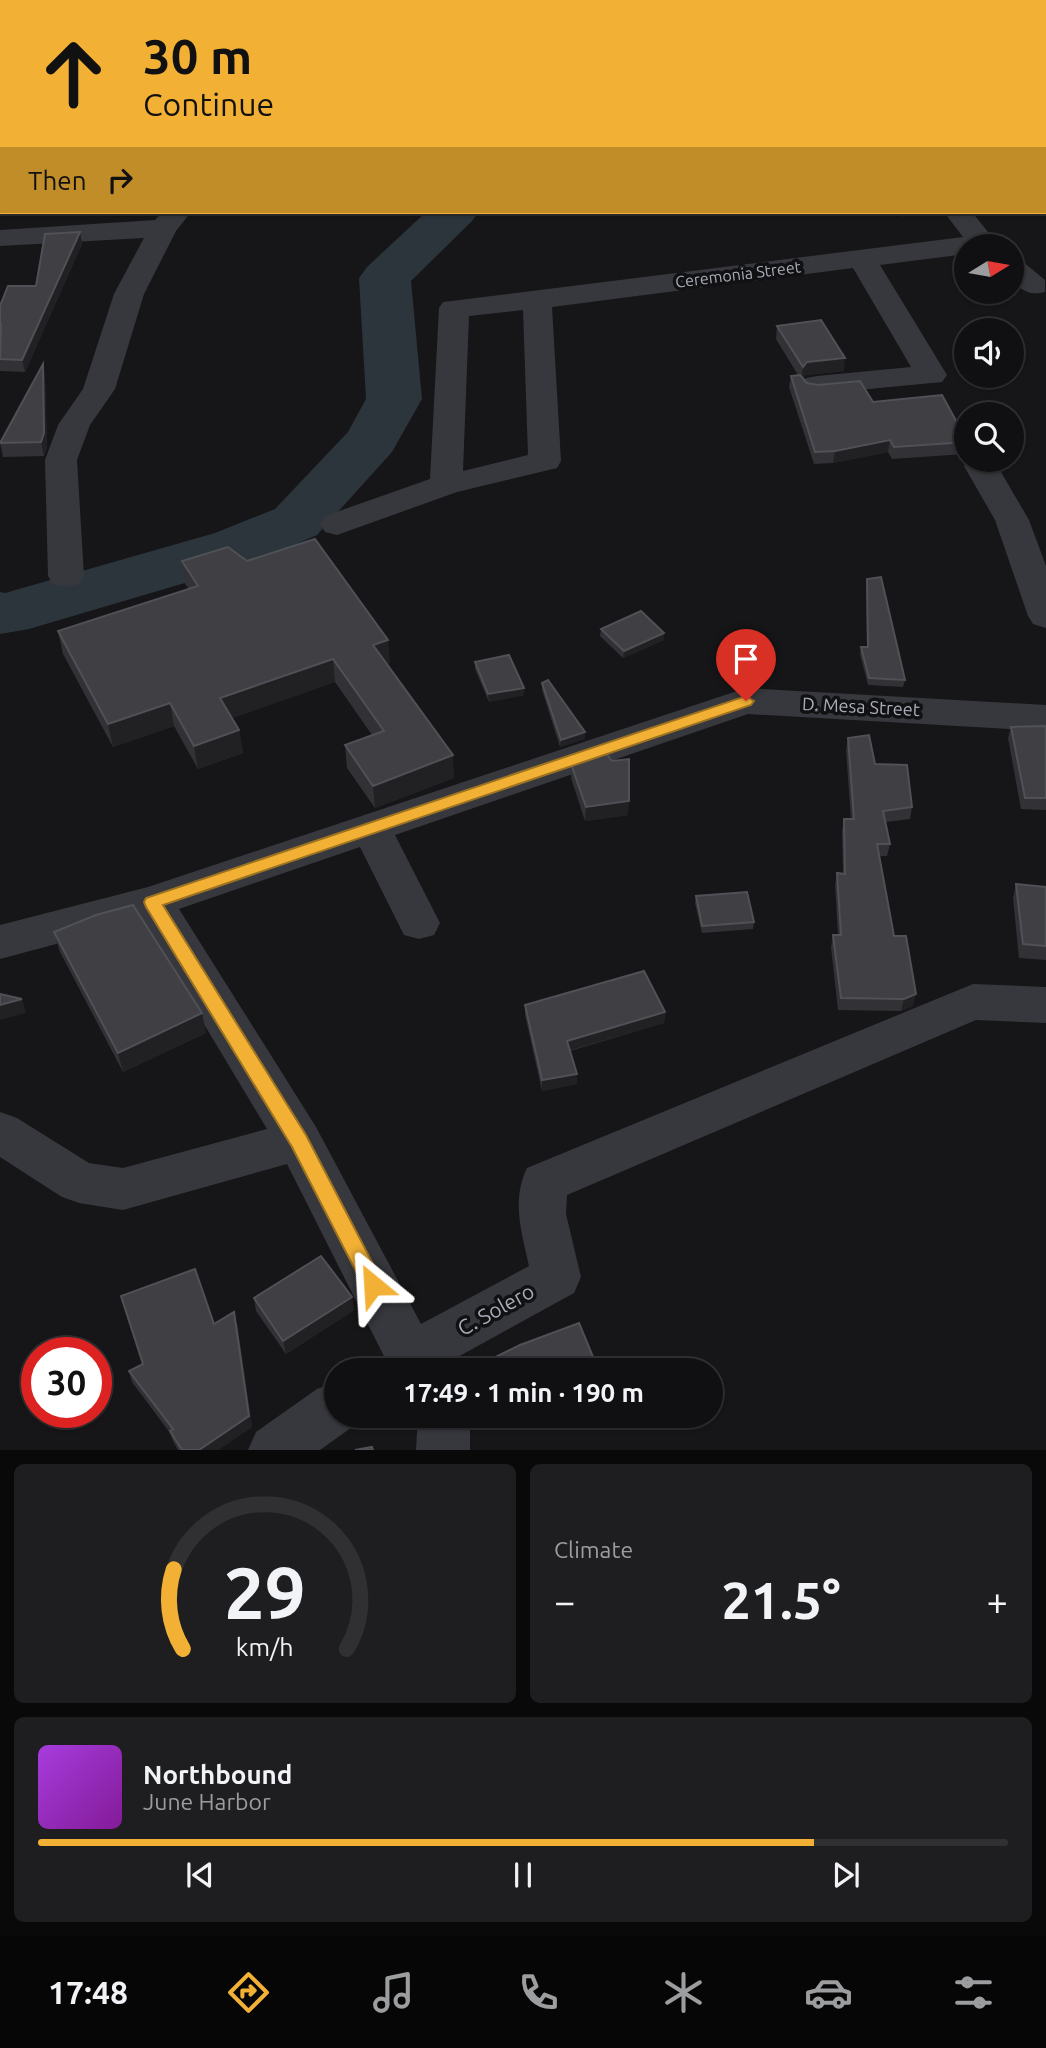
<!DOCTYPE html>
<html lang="en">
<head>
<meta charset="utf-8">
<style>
	:root { --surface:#101012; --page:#1e1e20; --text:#f1f3f6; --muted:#9c9d9f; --line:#303032; --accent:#f2b134 }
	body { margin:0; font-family:Ubuntu,sans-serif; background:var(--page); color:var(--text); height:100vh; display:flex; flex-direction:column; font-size:26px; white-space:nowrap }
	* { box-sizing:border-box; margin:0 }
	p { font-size:23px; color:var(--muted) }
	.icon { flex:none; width:38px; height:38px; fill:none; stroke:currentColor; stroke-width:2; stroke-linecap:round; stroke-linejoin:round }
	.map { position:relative; height:1450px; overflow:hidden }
	.sheet { display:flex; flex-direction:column; gap:14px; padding:14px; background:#09090a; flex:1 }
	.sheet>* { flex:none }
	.guide { position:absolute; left:0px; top:0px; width:1046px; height:214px; box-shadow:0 2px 5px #0004,0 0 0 2px var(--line); background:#f2b134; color:#111; overflow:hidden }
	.needle { width:46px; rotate:79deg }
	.fabs { position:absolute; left:954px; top:234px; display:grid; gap:14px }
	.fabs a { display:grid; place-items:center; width:70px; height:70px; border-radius:50%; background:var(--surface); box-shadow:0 2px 5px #0004,0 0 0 2px var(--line); font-size:35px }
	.speed { position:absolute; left:21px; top:1337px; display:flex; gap:14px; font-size:35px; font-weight:700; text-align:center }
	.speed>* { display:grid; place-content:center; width:91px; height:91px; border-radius:50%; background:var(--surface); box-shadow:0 2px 5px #0004,0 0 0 2px var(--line); line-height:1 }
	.speed .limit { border:10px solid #d22; background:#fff; color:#111 }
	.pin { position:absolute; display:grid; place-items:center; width:60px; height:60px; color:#fff; margin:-72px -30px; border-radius:50% 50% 50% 0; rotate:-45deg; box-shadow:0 0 7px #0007 }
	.pin .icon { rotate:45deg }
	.me { position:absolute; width:77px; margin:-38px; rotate:333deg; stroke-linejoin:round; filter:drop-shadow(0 0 5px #0008) }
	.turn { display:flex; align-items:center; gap:24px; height:147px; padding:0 28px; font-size:32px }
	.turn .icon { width:91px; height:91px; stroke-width:2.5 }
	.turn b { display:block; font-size:49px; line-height:60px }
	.then { display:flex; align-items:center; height:66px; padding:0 28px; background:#0003; gap:14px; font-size:26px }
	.big { font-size:52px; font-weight:700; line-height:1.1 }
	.sheet .card { flex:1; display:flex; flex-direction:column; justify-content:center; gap:10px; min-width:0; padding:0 24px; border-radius:10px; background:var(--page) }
	.sheet .dial { align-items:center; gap:0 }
	.dial svg { height:182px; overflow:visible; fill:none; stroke:var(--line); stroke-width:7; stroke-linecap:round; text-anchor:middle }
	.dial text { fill:var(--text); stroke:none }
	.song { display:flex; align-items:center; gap:21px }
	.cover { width:84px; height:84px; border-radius:10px; background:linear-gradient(135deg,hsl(280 70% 55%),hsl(290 70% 35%)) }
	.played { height:7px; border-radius:4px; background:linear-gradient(90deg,var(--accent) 80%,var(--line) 80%) }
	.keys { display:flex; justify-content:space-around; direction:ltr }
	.heat { display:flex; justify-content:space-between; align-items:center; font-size:38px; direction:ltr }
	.sheet .tiles { flex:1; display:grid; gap:14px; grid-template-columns:1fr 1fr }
	.card:last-child { grid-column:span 2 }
	.trip { position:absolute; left:324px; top:1358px; width:399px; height:70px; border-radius:35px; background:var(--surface); box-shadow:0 2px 5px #0004,0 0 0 2px var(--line); font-weight:700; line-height:70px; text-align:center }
	.dock { display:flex; height:112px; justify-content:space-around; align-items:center; background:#060607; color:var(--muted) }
	.dock .icon { width:49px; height:49px }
	.dock .on { color:var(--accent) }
	.dock b { font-size:32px; color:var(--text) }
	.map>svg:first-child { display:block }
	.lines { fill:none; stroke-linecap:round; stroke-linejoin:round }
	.river { fill:#2c353c; fill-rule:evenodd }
	.minor { fill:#37383d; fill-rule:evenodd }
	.wall { fill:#323236 }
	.shaded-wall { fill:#212124 }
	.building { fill:#3f3f44; stroke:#4f5156; stroke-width:2 }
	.route { fill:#f2b134; stroke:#9d7322; stroke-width:2 }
	.labels { text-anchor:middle; stroke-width:7; stroke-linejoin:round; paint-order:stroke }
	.far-street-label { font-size:16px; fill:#a8adb8; stroke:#111113 }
	.street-label { font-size:18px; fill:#a8adb8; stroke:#111113 }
	.near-street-label { font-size:21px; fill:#a8adb8; stroke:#111113 }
</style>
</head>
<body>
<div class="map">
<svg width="1046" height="1450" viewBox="0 0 1046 1450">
	<rect width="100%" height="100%" fill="#161618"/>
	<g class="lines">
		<g class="river">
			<polygon points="427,0 469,0 470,2 428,2"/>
			<polygon points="426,212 479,212 471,222 411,281 422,399 392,452 317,535 259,561 29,629 0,634 0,592 5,593 215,533 275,509 348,432 366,399 359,278 367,267"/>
		</g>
		<g class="minor">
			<rect x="11" y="0" width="24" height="2"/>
			<polygon points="716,0 740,0 742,2 718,2"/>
			<rect x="0" y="18" width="2" height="14"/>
			<rect x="1045" y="166" width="1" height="16"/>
			<polygon points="162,212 191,212 176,231 144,294 115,389 90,425 77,460 84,576 79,584 66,587 53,584 48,576 45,460 58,425 83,389 114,294 144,238 0,246 0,230 155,220"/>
			<path d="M944,212H972L1000,247H966V254L880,265L947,375L942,382L817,394L806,392L801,385L806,378L817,376L911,367L853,268L552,307L561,461L557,468L457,492L337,535L325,532L320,524L325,516L430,479L439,308L443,302L963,237ZM523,310L528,455L463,471L469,316Z"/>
			<path d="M1012,258L1022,261L1045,280V292C1030,296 1023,291 1012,281Z"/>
			<polygon points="968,460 994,460 1029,520 1046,566 1046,628 1033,624 1028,616 995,520 964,466"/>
			<path d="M746,688L1046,705V731L748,714L395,835L440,923L434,935L419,939L404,935L360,847L179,909L316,1127L421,1324L529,1266C522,1233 511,1201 527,1168L973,984L1046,987V1023L976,1020L567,1195L566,1214L581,1277L574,1293L434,1370H391L287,1164L123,1210L79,1203L62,1197L0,1157V1112L17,1118L89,1163L123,1168L267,1129L142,921L0,959V925L148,887Z"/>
			<polygon points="336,1382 336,1416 359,1416 355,1425 320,1450 248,1450 256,1432 317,1389"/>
			<polygon points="418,1416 470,1416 470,1450 416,1450"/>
		</g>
	</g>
	<g class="wall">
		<polygon points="136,0 423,0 400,2 136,2"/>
		<polygon points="80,232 82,244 25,372 0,371 0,306 36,286"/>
		<polygon points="777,326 844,371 806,375 803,378 807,383 873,402 966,439 965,454 892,459 888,452 833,463 814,464 789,387 791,376 798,375 776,339"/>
		<polygon points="43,364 45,377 47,447 44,456 3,457 0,443"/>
		<polygon points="182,561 247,561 390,663 386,664 454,778 375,808 347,768 345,745 372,735 335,682 232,718 239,730 243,753 198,769 174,726 113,747 63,654 58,631 189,589 185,584"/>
		<polygon points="867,579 905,680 903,687 868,685 860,654 861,647 867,647 866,586"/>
		<polygon points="601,629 664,633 664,640 623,658 600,636"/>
		<polygon points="475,662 524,695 489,702 475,669"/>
		<polygon points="542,683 585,732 585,739 560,747 542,690"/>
		<polygon points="1046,726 1046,810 1021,809 1008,738 1011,727"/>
		<polygon points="848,738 875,764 912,807 910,819 886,822 890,844 887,856 879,856 894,936 913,1006 901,1011 838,1010 831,947 833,935 838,935 835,885 837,873 843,874 842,831 844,819 851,819 846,750"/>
		<polygon points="571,764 628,815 585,821 571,778"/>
		<polygon points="1016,884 1046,887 1046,960 1019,958 1013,898"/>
		<polygon points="696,896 754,922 753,929 702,933 695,903"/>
		<polygon points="54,932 202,1013 206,1033 123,1072 60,952"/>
		<polygon points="525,1005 665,1012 664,1023 570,1051 577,1084 542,1091 525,1015"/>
		<polygon points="352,1297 354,1310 286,1354 256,1311 254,1298"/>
		<polygon points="237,1323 252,1427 218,1450 178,1450 173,1441 170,1433 132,1382 129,1371 214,1324"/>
	</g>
	<g class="shaded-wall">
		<polygon points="902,212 933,212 901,217"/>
		<polygon points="80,232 82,244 25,372 22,360"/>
		<polygon points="845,358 844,371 806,375 801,380 803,367 807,362"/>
		<polygon points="43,364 45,377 47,447 44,456 41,442"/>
		<polygon points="890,440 888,452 833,463 835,451"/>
		<polygon points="664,633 664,640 623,658 624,651"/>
		<polygon points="388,640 390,663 374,668 373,645"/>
		<polygon points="333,659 335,682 224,721 220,698"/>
		<polygon points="524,688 524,695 489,702 488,694"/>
		<polygon points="170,703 174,726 113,747 108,724"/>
		<polygon points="239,730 243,753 198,769 194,746"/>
		<polygon points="585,732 585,739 560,747 561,740"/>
		<polygon points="453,755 454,778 375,808 373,786"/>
		<polygon points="629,801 628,815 585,821 586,807"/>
		<polygon points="916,994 913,1006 901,1011 904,999"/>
		<polygon points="22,999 26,1013 0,1020 0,1005"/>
		<polygon points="665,1012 664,1023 567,1051 567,1041"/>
		<polygon points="202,1013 206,1033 123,1072 118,1053"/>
		<polygon points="577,1074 577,1084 542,1091 542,1080"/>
		<polygon points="352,1297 354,1310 286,1354 283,1341"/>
		<polygon points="234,1312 252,1427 218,1450 199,1450"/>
		<polygon points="500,1416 508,1416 500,1419"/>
	</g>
	<g class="building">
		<polygon points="136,0 378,0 379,2 137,2"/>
		<rect x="508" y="0" width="32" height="2"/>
		<rect x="638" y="0" width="69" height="2"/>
		<rect x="985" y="0" width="55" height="2"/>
		<rect x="0" y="79" width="2" height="42"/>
		<polygon points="80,232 22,360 0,359 1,324 0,324 0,306 8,286 36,286 45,234"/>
		<polygon points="821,320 845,358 807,362 803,367 777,326"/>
		<polygon points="43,364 44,433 41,442 0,443"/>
		<polygon points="800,375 807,383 818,385 860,381 873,402 942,395 966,439 966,442 894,447 890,440 835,451 815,452 791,376"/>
		<polygon points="315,539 388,640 373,645 453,755 373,786 345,745 384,731 333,659 220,698 239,730 194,746 170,703 108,724 58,631 198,586 182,561 228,547 247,561"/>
		<polygon points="881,577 905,680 869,678 861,647 868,647 867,579"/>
		<polygon points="641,611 664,633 624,651 601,629"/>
		<polygon points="509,655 524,688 488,694 475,662"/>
		<polygon points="548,680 585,732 561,740 542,683"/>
		<polygon points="1046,726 1046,798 1025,798 1011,727"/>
		<polygon points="869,735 875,764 907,765 912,807 883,811 890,844 877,844 894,936 906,936 916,994 904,999 841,998 833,935 841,935 837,873 845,874 844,819 854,819 848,738"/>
		<polygon points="605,752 612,761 629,759 629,801 586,807 571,764"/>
		<polygon points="1016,884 1046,887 1046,946 1023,944"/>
		<polygon points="747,892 754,922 702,926 696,896"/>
		<polygon points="133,905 202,1013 118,1053 54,932 96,915"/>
		<polygon points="644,971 665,1012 567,1041 577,1074 542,1080 525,1005"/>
		<polygon points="0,994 22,999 0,1005"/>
		<polygon points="321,1256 352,1297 283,1341 254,1298"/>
		<polygon points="195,1269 214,1324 234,1312 249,1416 199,1450 182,1450 170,1431 173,1429 129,1371 143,1364 121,1296"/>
		<polygon points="579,1323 598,1369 596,1370 476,1370 475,1367 520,1345"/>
		<polygon points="372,1447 373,1450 355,1450"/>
	</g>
	<polygon class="route" points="746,696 754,701 751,705 163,905 306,1135 384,1285 381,1291 373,1294 366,1291 292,1147 146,907 144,902 146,898"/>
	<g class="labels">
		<g class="far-street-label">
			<text transform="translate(738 274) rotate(-7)" y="6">Ceremonia Street</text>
		</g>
		<g class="street-label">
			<text transform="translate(861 707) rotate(3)" y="6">D. Mesa Street</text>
		</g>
		<g class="near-street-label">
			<text transform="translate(496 1310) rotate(-29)" y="7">C. Solero</text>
		</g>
	</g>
</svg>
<div class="fabs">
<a><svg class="needle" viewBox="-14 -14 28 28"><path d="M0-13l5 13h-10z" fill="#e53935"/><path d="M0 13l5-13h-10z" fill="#9c9d9f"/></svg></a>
<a><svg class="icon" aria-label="sound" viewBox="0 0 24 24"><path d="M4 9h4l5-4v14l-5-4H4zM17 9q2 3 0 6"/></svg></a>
<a><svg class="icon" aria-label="search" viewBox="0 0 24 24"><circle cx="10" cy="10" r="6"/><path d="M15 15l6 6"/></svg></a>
</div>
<div class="speed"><div class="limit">30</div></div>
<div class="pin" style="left:746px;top:701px;background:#d93025"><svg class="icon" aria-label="arrive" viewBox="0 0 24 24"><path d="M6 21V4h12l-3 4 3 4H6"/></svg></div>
<svg class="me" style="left:373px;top:1285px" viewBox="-20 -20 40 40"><path d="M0-17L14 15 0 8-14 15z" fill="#f2b134" stroke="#fff" stroke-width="4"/></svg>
<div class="trip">17:49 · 1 min · 190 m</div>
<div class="guide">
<div class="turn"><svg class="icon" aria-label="ahead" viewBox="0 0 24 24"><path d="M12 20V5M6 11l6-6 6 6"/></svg><div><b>30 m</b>Continue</div></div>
<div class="then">Then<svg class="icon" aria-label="right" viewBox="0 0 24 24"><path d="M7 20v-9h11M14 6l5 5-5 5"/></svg></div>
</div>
</div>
<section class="sheet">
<div class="tiles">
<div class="card dial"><svg viewBox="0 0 100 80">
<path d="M14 69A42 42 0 1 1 86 69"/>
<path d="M14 69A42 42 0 0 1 10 34" stroke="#f2b134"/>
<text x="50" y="56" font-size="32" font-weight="700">29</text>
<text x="50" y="72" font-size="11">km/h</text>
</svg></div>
<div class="card"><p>Climate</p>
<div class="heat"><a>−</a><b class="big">21.5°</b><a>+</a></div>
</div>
<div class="card">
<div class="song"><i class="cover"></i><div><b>Northbound</b><p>June Harbor</p></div></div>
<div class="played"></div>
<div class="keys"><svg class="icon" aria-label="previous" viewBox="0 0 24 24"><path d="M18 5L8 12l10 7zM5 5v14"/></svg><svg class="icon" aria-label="pause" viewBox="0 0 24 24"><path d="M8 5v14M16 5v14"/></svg><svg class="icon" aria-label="next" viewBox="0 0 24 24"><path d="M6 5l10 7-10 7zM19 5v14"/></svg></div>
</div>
</div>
</section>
<nav class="dock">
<b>17:48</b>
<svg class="icon on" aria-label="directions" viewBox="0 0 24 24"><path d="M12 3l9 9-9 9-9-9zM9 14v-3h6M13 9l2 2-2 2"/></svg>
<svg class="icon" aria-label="music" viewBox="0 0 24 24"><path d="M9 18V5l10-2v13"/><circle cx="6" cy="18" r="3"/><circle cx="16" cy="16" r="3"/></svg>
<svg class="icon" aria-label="phone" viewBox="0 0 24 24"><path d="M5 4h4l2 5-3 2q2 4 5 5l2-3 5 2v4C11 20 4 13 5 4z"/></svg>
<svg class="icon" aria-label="climate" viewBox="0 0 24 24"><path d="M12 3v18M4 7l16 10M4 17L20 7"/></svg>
<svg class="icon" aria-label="car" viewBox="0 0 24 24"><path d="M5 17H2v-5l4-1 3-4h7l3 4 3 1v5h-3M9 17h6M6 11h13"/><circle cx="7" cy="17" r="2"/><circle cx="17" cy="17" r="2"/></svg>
<svg class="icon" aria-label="filters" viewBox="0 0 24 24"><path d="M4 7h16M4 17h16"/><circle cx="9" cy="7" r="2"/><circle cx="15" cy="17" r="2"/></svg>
</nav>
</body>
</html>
